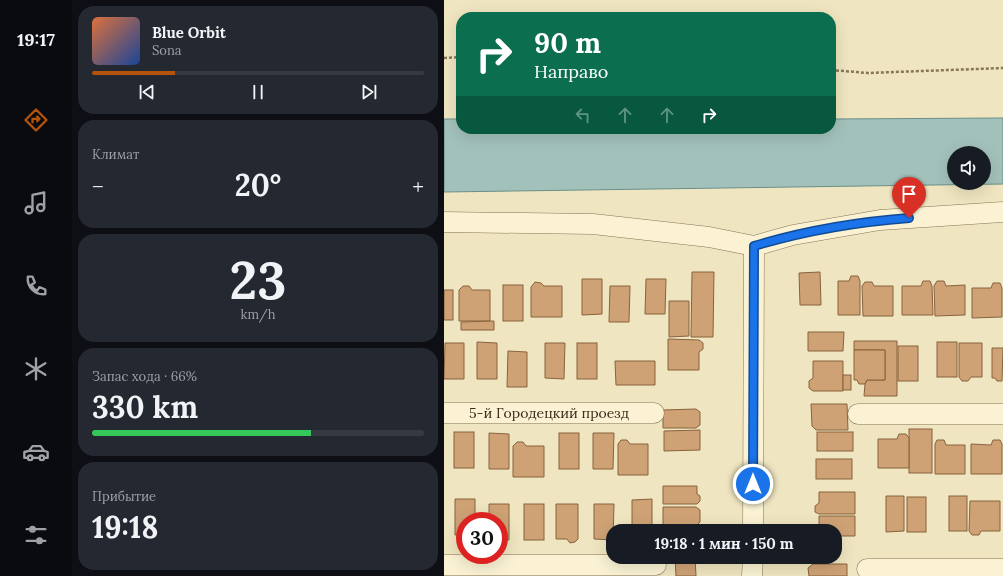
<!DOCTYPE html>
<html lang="ru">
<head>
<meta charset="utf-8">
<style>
	:root { --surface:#171b24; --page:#242831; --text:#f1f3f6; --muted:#9ea1a6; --line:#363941; --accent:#b45309 }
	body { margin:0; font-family:Lora,serif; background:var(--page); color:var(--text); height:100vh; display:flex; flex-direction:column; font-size:15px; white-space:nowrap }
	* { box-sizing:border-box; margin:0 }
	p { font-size:13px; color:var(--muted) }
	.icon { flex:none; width:22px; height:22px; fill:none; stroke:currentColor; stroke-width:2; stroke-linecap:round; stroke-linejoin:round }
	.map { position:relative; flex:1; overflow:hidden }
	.panel { display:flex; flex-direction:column; gap:6px; padding:6px; background:#0d0f14; width:372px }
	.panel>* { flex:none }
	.top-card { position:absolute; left:12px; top:12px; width:380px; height:122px; border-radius:16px; box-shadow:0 4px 16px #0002; background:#0b6e4f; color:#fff; overflow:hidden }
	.buttons { position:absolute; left:503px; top:146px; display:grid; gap:8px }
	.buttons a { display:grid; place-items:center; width:44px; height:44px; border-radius:50%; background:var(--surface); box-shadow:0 4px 16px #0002; font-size:20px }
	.speed { position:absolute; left:12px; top:512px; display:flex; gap:8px; font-size:20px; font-weight:700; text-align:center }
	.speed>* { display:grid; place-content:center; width:52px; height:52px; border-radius:50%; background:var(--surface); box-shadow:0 4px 16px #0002; line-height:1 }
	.speed .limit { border:6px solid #d22; background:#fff; color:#111 }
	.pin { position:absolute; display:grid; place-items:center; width:34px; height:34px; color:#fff; margin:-41px -17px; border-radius:50% 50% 50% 0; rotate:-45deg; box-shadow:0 0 4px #0007 }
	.pin .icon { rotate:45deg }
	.me { position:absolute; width:44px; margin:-22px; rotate:0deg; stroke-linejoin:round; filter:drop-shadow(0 0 3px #0008) }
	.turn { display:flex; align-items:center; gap:14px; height:84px; padding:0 12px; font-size:18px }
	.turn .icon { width:52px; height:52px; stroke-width:2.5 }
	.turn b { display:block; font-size:28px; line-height:34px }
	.lanes { display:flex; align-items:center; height:38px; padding:0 12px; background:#0003; justify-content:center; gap:20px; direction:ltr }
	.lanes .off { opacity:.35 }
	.big { font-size:30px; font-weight:700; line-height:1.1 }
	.panel .widget { flex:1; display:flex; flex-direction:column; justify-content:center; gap:6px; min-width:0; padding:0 14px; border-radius:16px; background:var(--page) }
	.panel .dial { align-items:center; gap:0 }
	.dial b { font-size:52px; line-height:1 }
	.song { display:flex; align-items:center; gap:12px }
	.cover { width:48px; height:48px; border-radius:6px; background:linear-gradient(135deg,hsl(20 70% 55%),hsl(220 70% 35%)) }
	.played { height:4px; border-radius:2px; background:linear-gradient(90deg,var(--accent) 25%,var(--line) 25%) }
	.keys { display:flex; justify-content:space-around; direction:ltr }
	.heat { display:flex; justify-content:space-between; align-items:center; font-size:22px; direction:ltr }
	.charge { height:6px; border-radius:3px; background:linear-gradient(90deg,#34c759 66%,var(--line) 0) }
	.trip { position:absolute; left:162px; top:524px; width:236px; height:40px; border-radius:16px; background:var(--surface); box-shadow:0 4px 16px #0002; font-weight:700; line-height:40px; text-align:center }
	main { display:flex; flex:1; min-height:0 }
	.tab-bar { display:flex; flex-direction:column; width:72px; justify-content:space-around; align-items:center; background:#090b0e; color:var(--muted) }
	.tab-bar .icon { width:28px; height:28px }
	.tab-bar .active { color:var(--accent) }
	.tab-bar b { font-size:18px; color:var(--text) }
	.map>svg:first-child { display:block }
	.water { fill:#a3c1bb; stroke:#6a8f89; fill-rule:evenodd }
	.building { fill:#cea275; stroke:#88623d }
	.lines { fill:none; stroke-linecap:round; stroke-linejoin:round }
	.street-casing { stroke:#887657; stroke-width:21 }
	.path { stroke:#887657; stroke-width:2.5; stroke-dasharray:3 2; stroke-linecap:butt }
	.street { stroke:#faf2d3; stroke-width:20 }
	.route-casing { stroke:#114b97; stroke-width:10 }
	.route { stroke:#1a73e8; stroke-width:7 }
	.labels { text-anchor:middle; stroke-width:4; stroke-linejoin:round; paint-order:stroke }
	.street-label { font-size:14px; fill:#382c1c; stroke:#f6efd0 }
</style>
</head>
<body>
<main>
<nav class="tab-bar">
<b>19:17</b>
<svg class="icon active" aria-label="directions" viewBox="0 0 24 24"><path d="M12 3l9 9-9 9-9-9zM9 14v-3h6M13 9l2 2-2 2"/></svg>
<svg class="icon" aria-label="music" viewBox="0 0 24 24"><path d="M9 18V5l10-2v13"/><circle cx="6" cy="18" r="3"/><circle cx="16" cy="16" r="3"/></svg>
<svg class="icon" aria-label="phone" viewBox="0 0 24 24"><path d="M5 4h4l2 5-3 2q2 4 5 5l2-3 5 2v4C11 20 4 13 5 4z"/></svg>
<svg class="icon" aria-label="climate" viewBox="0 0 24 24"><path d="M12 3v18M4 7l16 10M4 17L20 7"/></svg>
<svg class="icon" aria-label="car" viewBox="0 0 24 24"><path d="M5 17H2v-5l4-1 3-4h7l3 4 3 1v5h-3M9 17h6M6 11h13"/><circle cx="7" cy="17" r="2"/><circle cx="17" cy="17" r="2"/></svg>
<svg class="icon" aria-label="filters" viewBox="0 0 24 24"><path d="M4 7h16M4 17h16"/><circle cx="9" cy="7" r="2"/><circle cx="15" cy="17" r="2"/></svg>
</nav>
<section class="panel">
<div class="widget">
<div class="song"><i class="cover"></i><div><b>Blue Orbit</b><p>Sona</p></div></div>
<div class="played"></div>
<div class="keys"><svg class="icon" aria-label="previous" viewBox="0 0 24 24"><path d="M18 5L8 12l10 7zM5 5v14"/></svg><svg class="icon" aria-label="pause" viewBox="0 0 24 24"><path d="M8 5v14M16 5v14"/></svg><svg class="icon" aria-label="next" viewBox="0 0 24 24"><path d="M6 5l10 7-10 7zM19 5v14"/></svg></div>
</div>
<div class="widget"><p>Климат</p>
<div class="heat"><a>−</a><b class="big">20°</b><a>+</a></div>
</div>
<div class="widget dial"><b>23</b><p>km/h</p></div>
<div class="widget"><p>Запас хода · 66%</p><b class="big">330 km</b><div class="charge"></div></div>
<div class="widget"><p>Прибытие</p><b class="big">19:18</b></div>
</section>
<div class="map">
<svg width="559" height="576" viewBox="0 0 559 576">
	<rect width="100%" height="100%" fill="#efe5c0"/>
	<path class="water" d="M559,118V184L0,192V119H17V129H387V119ZM510,153H540V183H510Z"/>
	<g class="building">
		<polygon points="248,272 270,272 269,337 247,337"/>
		<polygon points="376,272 377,305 356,305 355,273"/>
		<polygon points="407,276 414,276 416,281 416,315 394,315 394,281 405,281"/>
		<polygon points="138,279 158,279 158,314 138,315"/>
		<polygon points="202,279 222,279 221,314 201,314"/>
		<polygon points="479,281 486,281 488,286 489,315 458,315 458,286 477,286"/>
		<polygon points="493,281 500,281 502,286 521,285 521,315 491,316 490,286"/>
		<polygon points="91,282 97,283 100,286 118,286 118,317 87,317 87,287"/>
		<polygon points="421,282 428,282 430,286 449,286 449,316 419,316 418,286"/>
		<polygon points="549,283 556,283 558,288 558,317 528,318 528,288 547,288"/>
		<rect x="59" y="285" width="20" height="36"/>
		<polygon points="19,286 25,286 28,290 46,290 46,321 15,321 15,290"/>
		<polygon points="166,286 186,286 185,322 165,322"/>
		<rect x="0" y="290" width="9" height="30"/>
		<polygon points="225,301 245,301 245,336 225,337"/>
		<polygon points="50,321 50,330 17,330 17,322"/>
		<polygon points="364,332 400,332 399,351 364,351"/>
		<polygon points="224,339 255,340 259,343 259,349 255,352 255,370 224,370"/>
		<polygon points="410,341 453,341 453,396 420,396 421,384 423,380 441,380 441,350 410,350"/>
		<polygon points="33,342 53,343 53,379 33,379"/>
		<rect x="493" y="342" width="20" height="35"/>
		<polygon points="1,343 20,343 20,379 0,379"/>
		<polygon points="101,343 121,343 120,379 101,378"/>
		<rect x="133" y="343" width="20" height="36"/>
		<polygon points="515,343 538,343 538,377 527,377 524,381 518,381 515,377"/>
		<rect x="454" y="346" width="20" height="35"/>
		<polygon points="548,348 559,348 558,381 553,381 551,378 548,378"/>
		<polygon points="410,350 441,350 441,380 423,380 421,384 415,384 413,380 410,380"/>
		<polygon points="64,351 83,352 83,387 63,387"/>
		<polygon points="171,361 211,361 211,385 172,385"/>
		<polygon points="369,361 399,361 399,391 369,391 365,388 365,381 369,378"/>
		<rect x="399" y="375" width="8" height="15"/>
		<polygon points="367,404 403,404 404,430 372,430 368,426"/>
		<polygon points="252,409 256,412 256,425 252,428 219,428 219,410"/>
		<rect x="465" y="429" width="23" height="44"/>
		<polygon points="256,430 256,450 220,451 220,431"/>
		<rect x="10" y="432" width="20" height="36"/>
		<rect x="373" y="432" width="36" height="19"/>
		<polygon points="45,433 65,434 65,469 45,469"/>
		<rect x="115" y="433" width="20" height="36"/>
		<polygon points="149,433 170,433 169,469 149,469"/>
		<polygon points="455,434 462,434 465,438 465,468 434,468 434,439 453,439"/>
		<polygon points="177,440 183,440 186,444 204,444 204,475 174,475 174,444"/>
		<polygon points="493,440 500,440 502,445 521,445 521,474 491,474 491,444"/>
		<polygon points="549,440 556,440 558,444 558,474 527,474 527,444 547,445"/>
		<polygon points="73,442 79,442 82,446 100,446 100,477 69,477 69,446"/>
		<rect x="372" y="459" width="36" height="20"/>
		<polygon points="219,486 253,486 253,494 256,496 256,501 253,504 219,504"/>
		<polygon points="375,492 411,492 411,514 375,514 371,512 371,506 375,503"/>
		<polygon points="442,496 460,496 460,531 442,532"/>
		<rect x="505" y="496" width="18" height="35"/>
		<rect x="463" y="497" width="19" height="35"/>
		<polygon points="11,499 31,499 31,521 21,521 21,535 11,535"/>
		<polygon points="208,499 208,531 188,531 188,500"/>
		<polygon points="526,501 556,501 556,531 537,531 535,535 528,535 525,531"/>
		<polygon points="45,504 65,504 65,540 55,540 55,521 45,521"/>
		<rect x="80" y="504" width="20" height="36"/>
		<polygon points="112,504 134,504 134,539 131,542 126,543 123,539 112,539"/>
		<polygon points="150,504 170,504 169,540 150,539"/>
		<polygon points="219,507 252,507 256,510 256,522 252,526 219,526"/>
		<polygon points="375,516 411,516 411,536 391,536 391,531 375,531"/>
		<polygon points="231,557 251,557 252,576 232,576"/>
		<polygon points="369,564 403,564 403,576 365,576 364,568"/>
	</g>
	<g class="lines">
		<defs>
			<g id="street">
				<polyline points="0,222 149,224 265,237 310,246 349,235 436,220 559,212"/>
				<path id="s1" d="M0,413H210"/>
				<polyline points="414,414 559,414"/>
				<polyline points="309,531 310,246"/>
				<polyline points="0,565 212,565"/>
				<polyline points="423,569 559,569"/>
				<polyline points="308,576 309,557"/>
			</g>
		</defs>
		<use href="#street" class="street-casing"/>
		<g class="path">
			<polyline points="0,58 17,57"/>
			<polyline points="387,70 424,73 559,68"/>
		</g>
		<use href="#street" class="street"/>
	</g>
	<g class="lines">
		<defs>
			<path id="route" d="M309,484L310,246C360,231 412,222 465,218"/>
		</defs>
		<use href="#route" class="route-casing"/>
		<use href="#route" class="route"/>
	</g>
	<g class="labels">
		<g class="street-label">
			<text dy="5" stroke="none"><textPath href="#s1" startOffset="105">5-й Городецкий проезд</textPath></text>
		</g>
	</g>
</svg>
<div class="buttons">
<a><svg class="icon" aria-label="sound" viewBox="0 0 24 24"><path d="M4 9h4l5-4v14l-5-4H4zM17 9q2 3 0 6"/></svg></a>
</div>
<div class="speed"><div class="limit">30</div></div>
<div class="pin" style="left:465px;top:218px;background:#d93025"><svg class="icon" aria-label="arrive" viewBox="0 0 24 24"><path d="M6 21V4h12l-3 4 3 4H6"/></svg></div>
<svg class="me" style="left:309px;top:484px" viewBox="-20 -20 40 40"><circle r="17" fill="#1a73e8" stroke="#fff" stroke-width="3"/><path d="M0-11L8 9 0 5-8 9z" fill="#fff"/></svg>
<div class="trip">19:18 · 1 мин · 150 m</div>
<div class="top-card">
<div class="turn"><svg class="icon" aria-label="right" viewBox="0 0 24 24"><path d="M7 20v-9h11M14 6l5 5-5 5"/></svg><div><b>90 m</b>Направо</div></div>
<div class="lanes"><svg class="icon off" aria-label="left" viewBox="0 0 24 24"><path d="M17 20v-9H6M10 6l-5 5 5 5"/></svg><svg class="icon off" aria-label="ahead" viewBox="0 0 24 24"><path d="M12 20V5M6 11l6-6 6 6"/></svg><svg class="icon off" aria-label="ahead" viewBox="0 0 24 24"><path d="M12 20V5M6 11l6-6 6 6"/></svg><svg class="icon" aria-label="right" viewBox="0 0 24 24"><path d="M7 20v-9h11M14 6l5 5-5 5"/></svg></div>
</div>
</div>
</main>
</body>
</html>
